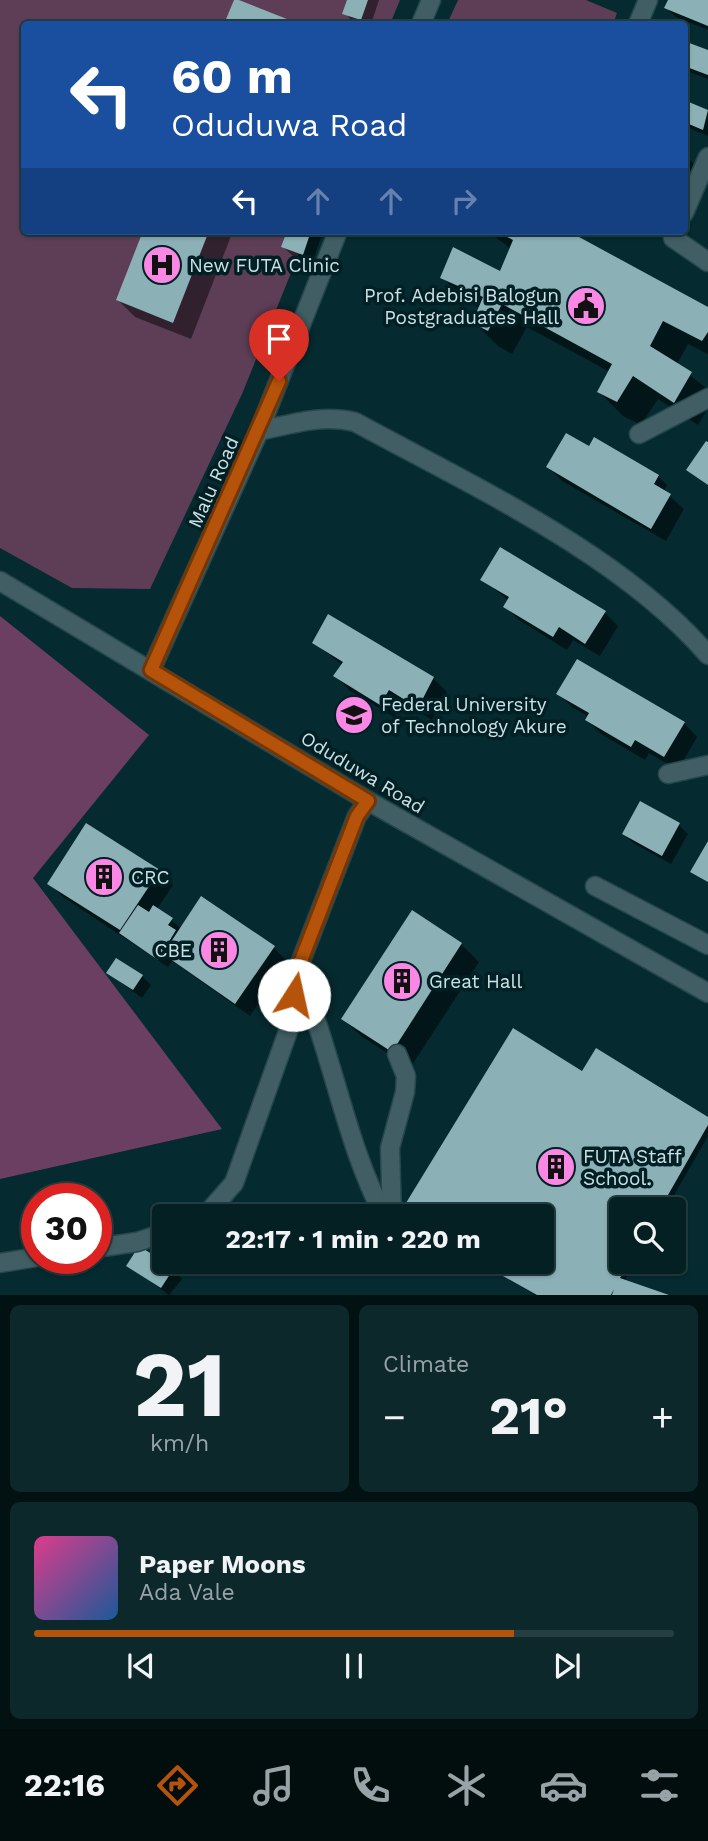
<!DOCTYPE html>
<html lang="en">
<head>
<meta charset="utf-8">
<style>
	:root { --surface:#042023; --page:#0d282b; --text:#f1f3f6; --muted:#97a3a6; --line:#253e41; --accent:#b45309 }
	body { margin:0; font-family:"Work Sans",sans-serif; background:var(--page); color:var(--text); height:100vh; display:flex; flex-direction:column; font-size:26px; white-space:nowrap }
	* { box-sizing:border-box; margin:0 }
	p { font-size:23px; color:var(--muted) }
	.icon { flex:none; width:38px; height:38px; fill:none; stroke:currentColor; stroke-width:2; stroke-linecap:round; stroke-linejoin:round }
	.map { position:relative; height:1295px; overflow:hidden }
	.details { display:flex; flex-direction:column; gap:10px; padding:10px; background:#021213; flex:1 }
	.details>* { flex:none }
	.guide { position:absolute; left:21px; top:21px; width:667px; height:214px; border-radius:7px; box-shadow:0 2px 5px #0004,0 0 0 2px var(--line); background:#1a4fa0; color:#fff; overflow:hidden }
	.fabs { position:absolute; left:609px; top:1197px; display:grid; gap:14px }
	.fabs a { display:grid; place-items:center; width:77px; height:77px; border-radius:7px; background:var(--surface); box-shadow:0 2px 5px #0004,0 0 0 2px var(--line); font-size:35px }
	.speed { position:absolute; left:21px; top:1183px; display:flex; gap:14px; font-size:35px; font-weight:700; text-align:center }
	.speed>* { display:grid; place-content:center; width:91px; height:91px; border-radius:50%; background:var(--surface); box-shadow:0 2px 5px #0004,0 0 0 2px var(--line); line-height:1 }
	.speed .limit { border:10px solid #d22; background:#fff; color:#111 }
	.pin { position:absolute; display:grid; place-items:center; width:60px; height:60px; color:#fff; margin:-72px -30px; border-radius:50% 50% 50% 0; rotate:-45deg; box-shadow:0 0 7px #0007 }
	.pin .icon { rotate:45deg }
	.me { position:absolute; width:77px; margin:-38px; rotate:10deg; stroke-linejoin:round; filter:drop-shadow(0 0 5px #0008) }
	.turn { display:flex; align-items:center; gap:24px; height:147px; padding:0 35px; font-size:32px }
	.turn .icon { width:91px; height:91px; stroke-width:2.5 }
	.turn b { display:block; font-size:49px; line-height:60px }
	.lanes { display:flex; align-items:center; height:66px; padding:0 35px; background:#0003; justify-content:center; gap:35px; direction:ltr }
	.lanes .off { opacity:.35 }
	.big { font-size:52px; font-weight:700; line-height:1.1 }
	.details .tile { flex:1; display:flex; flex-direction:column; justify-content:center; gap:10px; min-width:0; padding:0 24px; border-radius:10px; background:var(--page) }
	.details .dial { align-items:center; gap:0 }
	.dial b { font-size:91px; line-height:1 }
	.song { display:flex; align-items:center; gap:21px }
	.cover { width:84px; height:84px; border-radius:10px; background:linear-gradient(135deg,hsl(330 70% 55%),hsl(210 70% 35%)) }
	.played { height:7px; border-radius:4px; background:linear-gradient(90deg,var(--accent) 75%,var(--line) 75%) }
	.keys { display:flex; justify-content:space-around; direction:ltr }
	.heat { display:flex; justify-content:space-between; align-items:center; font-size:38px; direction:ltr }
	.details .tiles { flex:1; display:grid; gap:10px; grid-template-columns:1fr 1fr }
	.tile:last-child { grid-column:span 2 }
	.trip { position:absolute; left:152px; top:1204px; width:402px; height:70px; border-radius:7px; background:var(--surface); box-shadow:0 2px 5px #0004,0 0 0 2px var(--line); font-weight:700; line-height:70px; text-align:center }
	.menu { display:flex; height:112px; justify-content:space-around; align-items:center; background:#020d0e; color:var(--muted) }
	.menu .icon { width:49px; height:49px }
	.menu .active { color:var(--accent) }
	.menu b { font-size:32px; color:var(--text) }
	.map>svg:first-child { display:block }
	.green { fill:#5d3e56 }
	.forest { fill:#6b3f62 }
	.shadow { fill:#0007 }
	.building { fill:#8bb0b6 }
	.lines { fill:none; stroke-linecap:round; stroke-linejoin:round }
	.minor-casing { stroke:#25474c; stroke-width:21 }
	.minor { stroke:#405e63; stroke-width:18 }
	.route-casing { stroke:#753606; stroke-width:18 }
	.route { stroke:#b45309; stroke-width:12 }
	.labels { text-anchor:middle; stroke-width:7; stroke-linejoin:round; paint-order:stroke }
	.poi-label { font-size:19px; fill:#cde0e3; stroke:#002025; text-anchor:start }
	.street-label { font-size:19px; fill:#cde0e3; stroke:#002025 }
</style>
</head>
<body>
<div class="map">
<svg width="708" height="1295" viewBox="0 0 708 1295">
	<rect width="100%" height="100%" fill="#052a2f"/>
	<g class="green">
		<polygon points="0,0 400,0 390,24 24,24 24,231 308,231 242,394 150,589 72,588 0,548"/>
		<polygon points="458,0 586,0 617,13 613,24 447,24"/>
	</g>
	<polygon class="forest" points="0,616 149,735 33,878 222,1129 0,1179"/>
	<g class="shadow">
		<polygon points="235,0 291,22 293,24 226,24"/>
		<polygon points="349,0 379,0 371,24 354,23 345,13"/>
		<polygon points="669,0 708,2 708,30 676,17 666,8"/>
		<polygon points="684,43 708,52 708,79 684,70"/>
		<polygon points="684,102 708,112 708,136 684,126"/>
		<polygon points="684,155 701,170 691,192 684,190"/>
		<polygon points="145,231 233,231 191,339 135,317 118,300"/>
		<polygon points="288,231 323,232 312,263 293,256 283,247"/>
		<polygon points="487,231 565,231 708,309 708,354 688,344 677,364 708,390 708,408 698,425 658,399 641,425 623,416 599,392 610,372 527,327 512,354 498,346 474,322 480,308 466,302 443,278 500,273 511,249"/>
		<polygon points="590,448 658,476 667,485 664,491 684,509 666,541 562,481 548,467"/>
		<polygon points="482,579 604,612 618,626 600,656 573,640 567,650 519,620 505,607 509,601"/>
		<polygon points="315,643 433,678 447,692 432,720 403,702 394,717 349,690 336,676 342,665"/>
		<polygon points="559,694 684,723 697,737 678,770 649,753 645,760 601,734 587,720 589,717 572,707"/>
		<polygon points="87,825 159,871 173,885 157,909 182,929 273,947 287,961 250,1016 172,961 168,967 63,897 49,883"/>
		<polygon points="679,825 688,834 671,864 633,843 624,834"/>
		<polygon points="412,913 461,944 479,962 410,1068 361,1036 343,1019"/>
		<polygon points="108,973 142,976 151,985 142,998"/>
		<polygon points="582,1073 708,1119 708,1136 666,1209 621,1209 621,1262 636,1262 624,1282 665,1295 536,1295 478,1262 542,1262 542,1216 400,1216"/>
		<polygon points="129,1265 173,1270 182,1279 169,1295"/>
	</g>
	<g class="building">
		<polygon points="234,0 239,0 292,21 290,24 224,24"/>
		<polygon points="347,0 368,0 361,20 342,14"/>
		<polygon points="668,0 708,0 708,26 664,8"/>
		<polygon points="684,41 708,50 708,75 684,66"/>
		<polygon points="684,100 708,110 703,130 684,122"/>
		<polygon points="143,231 209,231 173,323 116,300"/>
		<polygon points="287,231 311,231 303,255 281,247"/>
		<polygon points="496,231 568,231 708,307 708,332 702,341 663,321 650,346 692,372 674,403 633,376 617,402 597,392 612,364 502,304 488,331 472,323 483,297 440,278 453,247 500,271 513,240"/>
		<polygon points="566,433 589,446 594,437 659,475 654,484 671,494 651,529 546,467"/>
		<polygon points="706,441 708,442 708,485 686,470"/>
		<polygon points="500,547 606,611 585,644 559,627 553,637 503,607 509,597 480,580"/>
		<polygon points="328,614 434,677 418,708 389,690 380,705 333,676 343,662 312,643"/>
		<polygon points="577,659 685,722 664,757 635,740 631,747 585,720 589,713 556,694"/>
		<polygon points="640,801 680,823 662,856 622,834"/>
		<polygon points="86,823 160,870 120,930 47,884"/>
		<polygon points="708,841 708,882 690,872"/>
		<polygon points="201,896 275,946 235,1004 163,954"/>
		<polygon points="138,905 149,912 153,905 173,918 168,925 176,930 158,960 119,933"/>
		<polygon points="412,910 462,943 392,1052 341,1019"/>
		<polygon points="116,958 143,975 133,990 106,973"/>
		<polygon points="513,1028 582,1071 596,1048 708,1117 708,1125 660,1209 621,1209 621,1262 630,1262 620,1278 669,1295 612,1295 614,1289 611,1295 537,1295 478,1262 542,1262 542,1216 398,1216"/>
		<polygon points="139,1246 174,1268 161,1288 126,1266"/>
	</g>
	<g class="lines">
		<defs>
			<g id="minor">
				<polyline points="421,24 431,0"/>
				<polyline points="638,24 648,0"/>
				<polyline points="684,213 708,157"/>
				<polyline points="673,238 708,262"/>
				<path d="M259,431C291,424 323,414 355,422C471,485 622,555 708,655"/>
				<polyline points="639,434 708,398"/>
				<polyline points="0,581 368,801 708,993"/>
				<polyline points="151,670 259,431 338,231"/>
				<polyline points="668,774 708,765"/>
				<polyline points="595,886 708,945"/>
				<path d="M298,974C333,1053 344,1139 384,1216"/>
				<polyline points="205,1216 234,1183 292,1020 297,971 357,816 368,801"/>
				<polyline points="392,1216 390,1148 405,1092 406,1076 397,1054"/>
				<polyline points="96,1248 137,1242 164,1233"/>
				<polyline points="295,1262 313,1265 345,1262"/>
				<polyline points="0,1263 37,1257"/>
			</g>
		</defs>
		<use href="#minor" class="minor-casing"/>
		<use href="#minor" class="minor"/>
	</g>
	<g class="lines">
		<defs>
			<polyline id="route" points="279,381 151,670 368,801 357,816 297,971 294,995"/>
		</defs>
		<use href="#route" class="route-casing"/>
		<use href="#route" class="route"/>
	</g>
	<defs>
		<symbol id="hospital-disc" viewBox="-11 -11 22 22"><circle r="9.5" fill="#fb87e5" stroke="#002025"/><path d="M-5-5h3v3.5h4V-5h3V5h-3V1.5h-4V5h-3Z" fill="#111"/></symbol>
		<symbol id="civic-disc" viewBox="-11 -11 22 22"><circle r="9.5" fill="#fb87e5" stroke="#002025"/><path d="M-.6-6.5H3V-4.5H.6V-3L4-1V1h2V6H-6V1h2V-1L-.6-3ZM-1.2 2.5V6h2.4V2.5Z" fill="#111"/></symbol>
		<symbol id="university-disc" viewBox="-11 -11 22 22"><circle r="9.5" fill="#fb87e5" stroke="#002025"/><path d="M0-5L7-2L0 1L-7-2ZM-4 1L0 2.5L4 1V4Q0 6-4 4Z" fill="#111"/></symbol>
		<symbol id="building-disc" viewBox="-11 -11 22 22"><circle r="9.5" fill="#fb87e5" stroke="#002025"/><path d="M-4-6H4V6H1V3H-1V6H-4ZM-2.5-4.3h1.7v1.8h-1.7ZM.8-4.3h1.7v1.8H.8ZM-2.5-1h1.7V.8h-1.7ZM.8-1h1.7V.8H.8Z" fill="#111"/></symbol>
	</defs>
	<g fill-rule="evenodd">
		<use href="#hospital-disc" x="140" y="243" width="44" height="44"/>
		<use href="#civic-disc" x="564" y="284" width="44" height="44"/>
		<use href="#university-disc" x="332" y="693" width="44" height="44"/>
		<use href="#building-disc" x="82" y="855" width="44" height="44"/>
		<use href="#building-disc" x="197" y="928" width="44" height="44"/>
		<use href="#building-disc" x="380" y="959" width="44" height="44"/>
		<use href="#building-disc" x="534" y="1145" width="44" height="44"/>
	</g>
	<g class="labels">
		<g class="poi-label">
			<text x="189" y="272">New FUTA Clinic</text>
			<text x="559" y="302" text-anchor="end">Prof. Adebisi Balogun<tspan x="559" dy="22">Postgraduates Hall</tspan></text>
			<text x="381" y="711">Federal University<tspan x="381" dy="22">of Technology Akure</tspan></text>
			<text x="131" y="884">CRC</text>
			<text x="192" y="957" text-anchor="end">CBE</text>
			<text x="429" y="988">Great Hall</text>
			<text x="583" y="1163">FUTA Staff<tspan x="583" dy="22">School.</tspan></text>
		</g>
		<g class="street-label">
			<text transform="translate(213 482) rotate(-66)" y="7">Malu Road</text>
			<text transform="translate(363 772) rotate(31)" y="7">Oduduwa Road</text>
		</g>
	</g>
</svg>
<div class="fabs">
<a><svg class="icon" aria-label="search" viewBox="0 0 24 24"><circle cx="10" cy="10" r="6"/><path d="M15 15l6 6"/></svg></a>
</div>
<div class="speed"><div class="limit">30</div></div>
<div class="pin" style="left:279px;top:381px;background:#d93025"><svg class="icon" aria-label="arrive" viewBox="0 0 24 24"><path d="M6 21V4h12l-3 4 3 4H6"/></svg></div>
<svg class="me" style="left:294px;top:995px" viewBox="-20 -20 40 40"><circle r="19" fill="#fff"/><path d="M0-13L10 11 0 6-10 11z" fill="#b45309"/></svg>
<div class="trip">22:17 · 1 min · 220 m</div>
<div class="guide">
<div class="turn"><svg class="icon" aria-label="left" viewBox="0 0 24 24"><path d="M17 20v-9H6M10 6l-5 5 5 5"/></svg><div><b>60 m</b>Oduduwa Road</div></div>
<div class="lanes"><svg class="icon" aria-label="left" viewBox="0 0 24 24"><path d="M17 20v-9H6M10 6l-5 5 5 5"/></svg><svg class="icon off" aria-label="ahead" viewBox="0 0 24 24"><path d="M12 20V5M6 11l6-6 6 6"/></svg><svg class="icon off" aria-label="ahead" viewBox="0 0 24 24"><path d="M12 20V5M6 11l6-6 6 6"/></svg><svg class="icon off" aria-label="right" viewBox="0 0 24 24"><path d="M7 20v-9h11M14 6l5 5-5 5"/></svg></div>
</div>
</div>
<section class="details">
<div class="tiles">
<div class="tile dial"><b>21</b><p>km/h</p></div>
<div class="tile"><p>Climate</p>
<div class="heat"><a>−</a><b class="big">21°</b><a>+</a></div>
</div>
<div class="tile">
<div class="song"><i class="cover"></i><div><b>Paper Moons</b><p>Ada Vale</p></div></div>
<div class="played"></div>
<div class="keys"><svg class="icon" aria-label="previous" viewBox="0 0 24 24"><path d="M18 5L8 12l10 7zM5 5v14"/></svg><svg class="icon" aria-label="pause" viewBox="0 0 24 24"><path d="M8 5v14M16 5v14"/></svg><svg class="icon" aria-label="next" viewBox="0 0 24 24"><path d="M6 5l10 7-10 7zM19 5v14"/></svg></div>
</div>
</div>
</section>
<nav class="menu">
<b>22:16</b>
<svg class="icon active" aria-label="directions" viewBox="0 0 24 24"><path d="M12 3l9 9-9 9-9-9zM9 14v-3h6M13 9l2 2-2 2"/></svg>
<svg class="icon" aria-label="music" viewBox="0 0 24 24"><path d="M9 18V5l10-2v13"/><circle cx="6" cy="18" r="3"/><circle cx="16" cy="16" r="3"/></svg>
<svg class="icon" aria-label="phone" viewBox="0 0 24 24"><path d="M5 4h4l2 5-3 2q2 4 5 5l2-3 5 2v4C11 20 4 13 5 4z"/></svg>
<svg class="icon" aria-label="climate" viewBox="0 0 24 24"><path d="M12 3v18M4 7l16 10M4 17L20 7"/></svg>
<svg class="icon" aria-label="car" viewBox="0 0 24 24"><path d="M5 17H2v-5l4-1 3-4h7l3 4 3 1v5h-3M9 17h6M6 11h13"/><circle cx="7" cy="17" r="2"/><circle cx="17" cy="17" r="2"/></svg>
<svg class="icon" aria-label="filters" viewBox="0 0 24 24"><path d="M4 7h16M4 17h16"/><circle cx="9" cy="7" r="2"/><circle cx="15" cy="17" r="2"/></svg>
</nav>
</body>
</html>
